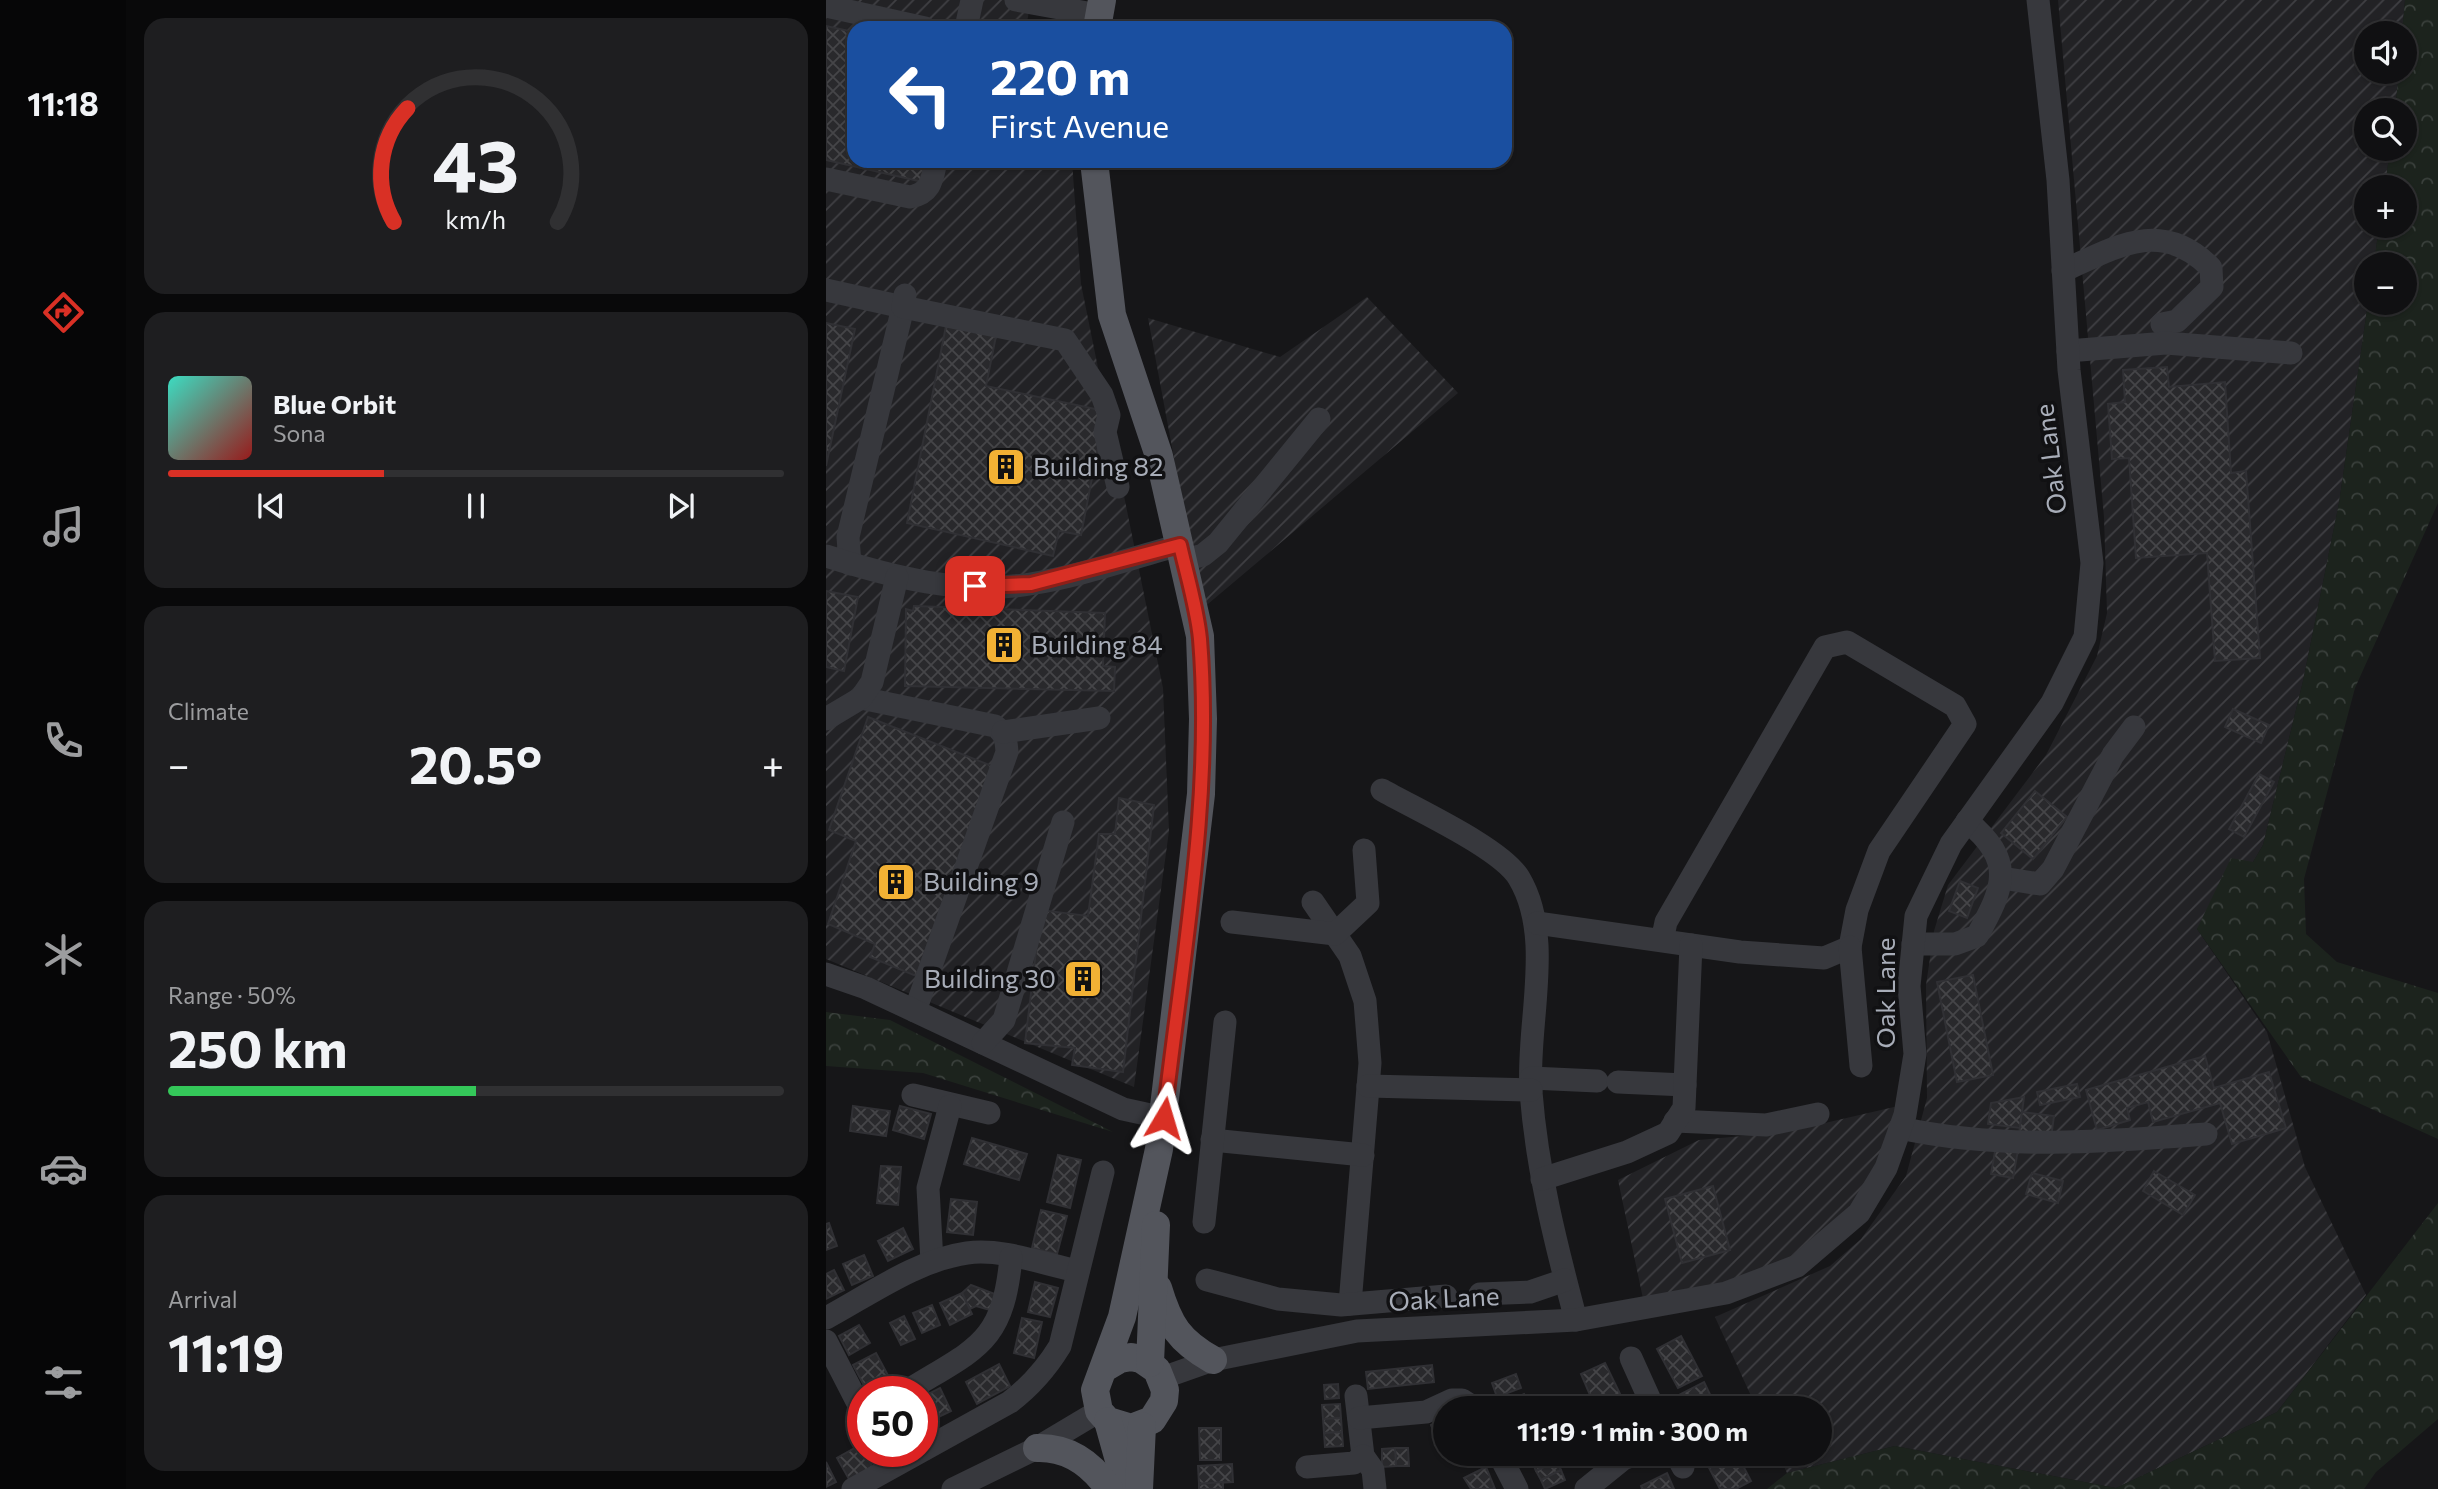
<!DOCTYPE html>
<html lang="en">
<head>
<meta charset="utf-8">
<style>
	:root { --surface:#101012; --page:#1e1e20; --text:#f1f3f6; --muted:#9c9d9f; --line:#303032; --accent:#d93025 }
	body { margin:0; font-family:Commissioner,sans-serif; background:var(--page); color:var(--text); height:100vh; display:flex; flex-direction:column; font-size:26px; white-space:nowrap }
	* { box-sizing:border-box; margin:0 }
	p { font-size:23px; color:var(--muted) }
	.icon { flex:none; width:38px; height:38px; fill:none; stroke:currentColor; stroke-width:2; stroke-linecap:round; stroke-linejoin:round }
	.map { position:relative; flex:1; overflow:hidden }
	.details { display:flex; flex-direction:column; gap:18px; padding:18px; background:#09090a; width:700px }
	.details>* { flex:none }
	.top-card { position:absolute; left:21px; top:21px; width:665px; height:147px; border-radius:21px; box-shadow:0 2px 5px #0004,0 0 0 2px var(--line); background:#1a4fa0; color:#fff; overflow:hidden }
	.buttons { position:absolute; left:1528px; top:21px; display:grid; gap:14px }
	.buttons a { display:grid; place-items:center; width:63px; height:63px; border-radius:50%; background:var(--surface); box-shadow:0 2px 5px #0004,0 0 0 2px var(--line); font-size:35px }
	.speed { position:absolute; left:21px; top:1376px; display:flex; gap:14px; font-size:35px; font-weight:700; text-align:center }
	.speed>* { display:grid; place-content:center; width:91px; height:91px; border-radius:50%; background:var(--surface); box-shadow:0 2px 5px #0004,0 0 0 2px var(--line); line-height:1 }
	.speed .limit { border:10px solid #d22; background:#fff; color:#111 }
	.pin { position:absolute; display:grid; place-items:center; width:60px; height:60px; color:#fff; margin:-30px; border-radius:14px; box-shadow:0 4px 10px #0006 }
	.me { position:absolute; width:77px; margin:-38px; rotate:7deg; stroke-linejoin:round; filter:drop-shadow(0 0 5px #0008) }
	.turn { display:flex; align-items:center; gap:24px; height:147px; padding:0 28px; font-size:32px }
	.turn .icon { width:91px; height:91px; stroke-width:2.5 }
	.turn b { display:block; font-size:49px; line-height:60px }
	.big { font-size:52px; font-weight:700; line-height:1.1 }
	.details .widget { flex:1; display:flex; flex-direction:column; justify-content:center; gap:10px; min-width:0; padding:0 24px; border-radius:21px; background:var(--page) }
	.details .dial { align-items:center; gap:0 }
	.dial svg { height:182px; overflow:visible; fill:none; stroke:var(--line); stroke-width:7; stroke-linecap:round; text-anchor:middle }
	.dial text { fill:var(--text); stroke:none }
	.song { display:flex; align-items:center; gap:21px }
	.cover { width:84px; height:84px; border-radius:10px; background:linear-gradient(135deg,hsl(170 70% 55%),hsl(0 70% 35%)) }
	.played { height:7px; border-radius:4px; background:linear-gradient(90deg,var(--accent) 35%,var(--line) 35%) }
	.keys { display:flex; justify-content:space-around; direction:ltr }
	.heat { display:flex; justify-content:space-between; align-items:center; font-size:38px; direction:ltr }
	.charge { height:10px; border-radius:5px; background:linear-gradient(90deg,#34c759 50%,var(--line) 0) }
	.trip { position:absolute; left:607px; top:1396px; width:399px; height:70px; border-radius:35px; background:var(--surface); box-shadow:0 2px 5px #0004,0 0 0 2px var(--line); font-weight:700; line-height:70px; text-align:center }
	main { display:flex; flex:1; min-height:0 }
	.dock { display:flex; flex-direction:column; width:126px; justify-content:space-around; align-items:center; background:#060607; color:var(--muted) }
	.dock .icon { width:49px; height:49px }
	.dock .selected { color:var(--accent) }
	.dock b { font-size:32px; color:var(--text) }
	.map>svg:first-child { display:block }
	.industrial { fill:url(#industrial-furrows) }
	.forest { fill:url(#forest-crowns) }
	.building { fill:url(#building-cross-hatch); stroke:#303034; stroke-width:2 }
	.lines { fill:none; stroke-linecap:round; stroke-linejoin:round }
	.minor { stroke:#37383d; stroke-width:23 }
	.major { stroke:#53555c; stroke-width:28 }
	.route-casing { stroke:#8d1f18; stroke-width:18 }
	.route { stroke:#d93025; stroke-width:12 }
	.labels { text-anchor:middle; stroke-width:7; stroke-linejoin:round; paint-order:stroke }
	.street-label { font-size:26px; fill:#a8adb8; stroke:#111113 }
	.poi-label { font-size:26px; fill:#a8adb8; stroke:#111113; text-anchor:start }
</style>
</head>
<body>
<main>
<nav class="dock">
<b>11:18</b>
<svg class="icon selected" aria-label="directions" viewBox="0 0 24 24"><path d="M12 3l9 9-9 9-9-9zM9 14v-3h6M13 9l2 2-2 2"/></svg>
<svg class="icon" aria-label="music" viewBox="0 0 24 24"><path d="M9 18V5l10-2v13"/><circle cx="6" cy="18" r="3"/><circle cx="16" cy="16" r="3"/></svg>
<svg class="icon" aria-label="phone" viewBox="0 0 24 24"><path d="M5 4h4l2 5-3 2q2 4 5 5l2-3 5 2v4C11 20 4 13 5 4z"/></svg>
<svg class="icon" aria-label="climate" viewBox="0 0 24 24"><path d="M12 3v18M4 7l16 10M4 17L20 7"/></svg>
<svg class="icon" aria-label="car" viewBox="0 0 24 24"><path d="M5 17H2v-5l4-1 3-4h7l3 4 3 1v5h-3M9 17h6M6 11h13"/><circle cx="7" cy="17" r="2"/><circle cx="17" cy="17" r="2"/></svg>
<svg class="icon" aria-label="filters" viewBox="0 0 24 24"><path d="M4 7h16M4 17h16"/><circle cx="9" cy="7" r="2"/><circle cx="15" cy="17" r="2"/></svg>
</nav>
<section class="details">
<div class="widget dial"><svg viewBox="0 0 100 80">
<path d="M14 69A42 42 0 1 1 86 69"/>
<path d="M14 69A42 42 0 0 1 20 19" stroke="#d93025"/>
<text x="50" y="56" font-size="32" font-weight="700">43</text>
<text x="50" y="72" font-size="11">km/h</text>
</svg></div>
<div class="widget">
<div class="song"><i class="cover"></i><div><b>Blue Orbit</b><p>Sona</p></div></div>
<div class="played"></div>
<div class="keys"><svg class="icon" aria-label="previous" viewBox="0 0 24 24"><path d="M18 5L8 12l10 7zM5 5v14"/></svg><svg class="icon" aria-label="pause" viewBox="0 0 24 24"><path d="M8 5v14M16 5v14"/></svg><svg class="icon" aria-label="next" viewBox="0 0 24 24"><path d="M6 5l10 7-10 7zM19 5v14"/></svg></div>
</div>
<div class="widget"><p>Climate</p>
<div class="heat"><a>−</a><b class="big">20.5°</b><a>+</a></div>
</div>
<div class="widget"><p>Range · 50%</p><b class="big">250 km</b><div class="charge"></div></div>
<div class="widget"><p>Arrival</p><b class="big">11:19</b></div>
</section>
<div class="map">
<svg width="1612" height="1489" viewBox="0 0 1612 1489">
	<defs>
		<pattern id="industrial-furrows" width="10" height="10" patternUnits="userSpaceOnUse" patternTransform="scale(1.75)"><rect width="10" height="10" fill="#222225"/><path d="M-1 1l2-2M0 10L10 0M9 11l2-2" fill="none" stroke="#3f3f43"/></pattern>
		<pattern id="forest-crowns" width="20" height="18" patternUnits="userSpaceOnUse" patternTransform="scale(1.75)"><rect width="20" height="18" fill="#1c231d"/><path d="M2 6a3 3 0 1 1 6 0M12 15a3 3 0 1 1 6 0" fill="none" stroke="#3a403c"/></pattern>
		<pattern id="building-cross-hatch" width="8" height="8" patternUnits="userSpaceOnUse" patternTransform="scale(1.75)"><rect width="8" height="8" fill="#29292c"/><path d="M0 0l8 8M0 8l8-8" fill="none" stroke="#454548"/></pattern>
	</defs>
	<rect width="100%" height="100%" fill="#161618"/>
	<g class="industrial">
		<polygon points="0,0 205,0 200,28 28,28 28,161 246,161 255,284 337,688 343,831 308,1087 0,959"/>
		<polygon points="1232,0 1579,0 1576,33 1540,33 1540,72 1573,72 1569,110 1540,110 1540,149 1564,149 1559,187 1540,187 1540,226 1553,226 1548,264 1540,264 1542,303 1513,503 1477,681 1437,845 1427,862 1371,929 1441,1032 1479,1167 1540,1295 1451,1412 1290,1488 1069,1446 961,1473 952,1454 994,1454 994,1409 931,1409 889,1317 1004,1266 1035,1239 1080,1176 1101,1098 1100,985 1108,931 1122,885 1220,755 1271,656 1281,613 1278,517"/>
		<polygon points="541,297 632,393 376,609 322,318 454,357"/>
		<polygon points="1081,1104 1060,1168 971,1266 819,1308 792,1180 873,1140 960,1132"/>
	</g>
	<g class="forest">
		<polygon points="1579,0 1612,0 1612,503 1529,688 1478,879 1480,934 1511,962 1612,993 1612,1139 1475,1077 1371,929 1405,858 1427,862 1437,845 1477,681 1513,503 1542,303 1578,303 1578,264 1548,264 1553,226 1578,226 1578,187 1559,187 1564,149 1578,149 1578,110 1569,110 1573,72 1578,72 1578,33 1576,33"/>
		<polygon points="0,1012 64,1020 287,1132 97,1073 0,1066"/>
		<polygon points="1612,1203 1612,1419 1550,1472 1538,1489 941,1489 961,1473 1069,1446 1290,1488 1451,1412"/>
	</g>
	<g class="building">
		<polygon points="0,26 28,32 28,161 102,161 97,182 0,160"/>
		<polygon points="0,323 29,329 0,466"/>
		<polygon points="120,326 170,336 160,386 279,411 255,535 233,531 227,556 81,523"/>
		<polygon points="1341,367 1343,387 1399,382 1405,473 1420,471 1434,658 1389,661 1381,553 1310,558 1303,458 1286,459 1282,404 1299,402 1297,370"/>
		<polygon points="0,591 32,597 18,671 0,667"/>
		<polygon points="88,606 279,613 277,666 289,667 288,691 79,686 80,609 87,611"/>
		<polygon points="1407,709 1443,725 1435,743 1399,727"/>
		<polygon points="42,717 166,766 90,976 44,957 49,944 2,924 30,841 3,830"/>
		<polygon points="1433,774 1448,782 1418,837 1403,829"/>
		<polygon points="1209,791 1241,817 1207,859 1175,833"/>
		<polygon points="293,798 328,805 297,1072 246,1065 249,1048 199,1043 215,910 262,916 273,834 289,834"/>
		<polygon points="1134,881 1152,888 1141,918 1123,911"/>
		<polygon points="1147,975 1167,1075 1131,1082 1111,982"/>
		<polygon points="1379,1056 1388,1088 1443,1072 1460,1128 1406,1144 1394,1103 1327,1122 1322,1102 1301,1108 1304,1120 1271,1130 1260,1090"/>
		<polygon points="1251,1084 1254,1097 1214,1105 1211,1092"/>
		<polygon points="1198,1097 1194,1128 1162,1124 1165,1103"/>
		<polygon points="27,1106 64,1111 60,1136 24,1131"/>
		<polygon points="74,1106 105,1114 98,1139 67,1130"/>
		<polygon points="1196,1112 1228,1116 1225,1138 1193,1134"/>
		<polygon points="146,1138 201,1154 193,1180 138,1164"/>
		<polygon points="1170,1146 1192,1150 1187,1178 1165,1174"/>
		<polygon points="232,1155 255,1160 244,1208 221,1202"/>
		<polygon points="55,1166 75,1167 72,1205 51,1203"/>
		<polygon points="1328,1171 1369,1195 1357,1215 1317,1191"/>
		<polygon points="1206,1173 1237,1181 1232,1203 1200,1194"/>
		<polygon points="887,1186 904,1250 856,1263 839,1199"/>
		<polygon points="125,1199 151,1202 147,1235 121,1232"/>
		<polygon points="215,1210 241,1216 231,1254 206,1248"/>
		<polygon points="3,1223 11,1246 0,1250 0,1224"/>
		<polygon points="77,1228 87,1249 62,1261 52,1241"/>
		<polygon points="38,1255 47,1276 26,1285 17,1264"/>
		<polygon points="8,1270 18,1290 0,1299 0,1274"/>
		<polygon points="209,1282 232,1288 224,1317 202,1312"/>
		<polygon points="145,1285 169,1294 164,1310 150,1306 144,1309 136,1293"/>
		<polygon points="136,1293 146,1314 124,1325 114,1303"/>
		<polygon points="106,1305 114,1325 96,1333 87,1313"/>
		<polygon points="78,1316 89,1339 75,1345 64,1323"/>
		<polygon points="196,1318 216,1322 208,1358 188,1353"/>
		<polygon points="33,1325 44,1343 23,1355 13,1336"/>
		<polygon points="855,1336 876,1376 852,1388 831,1349"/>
		<polygon points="50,1353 64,1379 41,1391 27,1365"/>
		<polygon points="779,1363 799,1404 790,1409 770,1409 755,1374"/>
		<polygon points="173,1364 184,1386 151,1404 140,1382"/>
		<polygon points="606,1365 608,1382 542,1389 540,1372"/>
		<polygon points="690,1374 695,1388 671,1397 666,1383"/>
		<polygon points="878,1382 891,1409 859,1409 853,1395"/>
		<polygon points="512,1384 513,1398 499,1399 498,1385"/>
		<polygon points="114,1388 125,1411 98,1424 96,1397"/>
		<polygon points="698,1394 705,1408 678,1409 676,1405"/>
		<polygon points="514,1404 515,1418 497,1419 496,1405"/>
		<polygon points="515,1418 516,1432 498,1433 497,1419"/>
		<polygon points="620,1418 620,1435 611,1439 605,1425"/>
		<polygon points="373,1428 395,1428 395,1460 374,1460"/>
		<polygon points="516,1432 517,1446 499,1447 498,1433"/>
		<polygon points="620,1435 620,1451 617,1452 611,1439"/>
		<polygon points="34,1445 47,1468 24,1481 11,1458"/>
		<polygon points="569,1448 582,1448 583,1466 570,1466"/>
		<polygon points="569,1448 570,1466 556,1467 556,1449"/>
		<polygon points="721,1454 727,1454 730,1461 710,1471 706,1462"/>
		<polygon points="894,1454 911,1454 925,1481 910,1489 894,1489 880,1462"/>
		<polygon points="730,1461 735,1470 715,1480 710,1471"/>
		<polygon points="0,1462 10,1482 0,1487"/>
		<polygon points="406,1464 407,1482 373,1484 372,1466"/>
		<polygon points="660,1467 669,1489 645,1489 638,1478"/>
		<polygon points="735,1470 739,1480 719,1489 715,1480"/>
		<polygon points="841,1473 848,1489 816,1489 815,1486"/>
		<polygon points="397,1482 397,1489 373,1489 373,1484"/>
	</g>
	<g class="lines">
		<g class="minor">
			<polyline points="190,0 272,15"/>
			<polyline points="0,6 99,28"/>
			<polyline points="140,28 146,0"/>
			<path d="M0,179L84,197C105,193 106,180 110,161"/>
			<path d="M1237,271C1291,246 1336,218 1385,268L1386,287L1351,321L1336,324"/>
			<polyline points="0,290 77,307 22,537 24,564"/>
			<polyline points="79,295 77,307 239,340 276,395 283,415 279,432 292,487"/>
			<polyline points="1242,351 1340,343 1465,353"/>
			<path d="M0,556C65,577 135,595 204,584C255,576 305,558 354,545"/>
			<polyline points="358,560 377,555 392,543 493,419"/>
			<path d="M35,698L169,726C180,734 180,740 181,752L89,1011"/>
			<polyline points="0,719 35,698 46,682 71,577"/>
			<polyline points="177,732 273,718"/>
			<path d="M556,790C589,809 675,848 693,878C729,938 700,1025 705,1092C711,1170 730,1245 750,1320"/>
			<polyline points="1176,878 1214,884 1227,869 1287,755 1308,727"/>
			<polyline points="487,902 524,956 539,1001 544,1063 524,1304"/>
			<polyline points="406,922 509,934 542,903 538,850"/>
			<polyline points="711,923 914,952 998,958 1024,947 1031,910 1053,851 1139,724 1129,706 1021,642 999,647 840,922 836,941"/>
			<path d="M1087,944H1129L1151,936C1179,886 1189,861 1141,821"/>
			<polyline points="1024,947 1035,1066"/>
			<polyline points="0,974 40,988 297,1109 338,1118"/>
			<polyline points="157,1043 178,1020 237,822"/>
			<polyline points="705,1078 771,1081"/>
			<polyline points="792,1082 859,1085"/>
			<polyline points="542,1086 705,1090"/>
			<polyline points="87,1095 163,1113"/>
			<polyline points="849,1121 940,1125 992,1114"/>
			<path d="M1074,1128C1175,1150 1278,1142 1380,1134"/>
			<polyline points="386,1140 537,1155"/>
			<polyline points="716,1179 801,1152 842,1133 858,1108 865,945"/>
			<polyline points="378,1222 399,1022"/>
			<polyline points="106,1262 102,1188 124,1106"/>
			<polyline points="381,1280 452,1299 515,1305 620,1296"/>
			<polyline points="654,1294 704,1292 739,1280"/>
			<path d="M0,1318C43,1295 91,1260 141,1253C176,1248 217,1264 252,1271"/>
			<polyline points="0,1341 37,1413"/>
			<polyline points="805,1358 828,1409"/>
			<polyline points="336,1378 387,1360 531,1331 750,1320 900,1293 971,1266 1033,1213 1060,1168 1079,1115 1089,1054 1083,986 1090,916 1125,844 1226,703 1259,637 1266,563 1243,370 1232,180 1212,0"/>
			<path d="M81,1391C150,1348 177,1345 185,1257"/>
			<polyline points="530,1396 537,1456"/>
			<polyline points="533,1418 600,1412 626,1400 636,1400 650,1409"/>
			<polyline points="673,1454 691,1489"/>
			<polyline points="850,1454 857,1467"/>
			<polyline points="481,1467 528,1463 537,1456 547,1470 549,1489"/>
			<path d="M27,1489L184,1402C205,1386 220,1369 234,1346L277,1172"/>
			<polyline points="127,1489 211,1448 273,1411"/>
			<polyline points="760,1489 797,1459 810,1454"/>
		</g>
		<g class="major">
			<polyline points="271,28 276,0"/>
			<polyline points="268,161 286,315 333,456 374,636 377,719 375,794 333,1149 296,1317 269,1390 273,1411 282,1421 305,1428 326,1420 338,1401 339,1390 331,1370 315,1359 305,1357 294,1359 277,1369"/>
			<path d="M332,1288C343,1325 353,1341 387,1360"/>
			<polyline points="324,1363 330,1225"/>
			<polyline points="282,1421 301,1489"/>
			<path d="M211,1448C242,1447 265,1463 283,1489"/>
			<polyline points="313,1489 316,1426"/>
		</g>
	</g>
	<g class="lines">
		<defs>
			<path id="route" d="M149,586L205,584L354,545C361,576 371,608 374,639C387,799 356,959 338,1118"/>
		</defs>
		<use href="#route" class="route-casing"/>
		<use href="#route" class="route"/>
	</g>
	<defs>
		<symbol id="building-square" viewBox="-11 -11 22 22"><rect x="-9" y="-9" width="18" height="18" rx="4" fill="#f2b134" stroke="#111113"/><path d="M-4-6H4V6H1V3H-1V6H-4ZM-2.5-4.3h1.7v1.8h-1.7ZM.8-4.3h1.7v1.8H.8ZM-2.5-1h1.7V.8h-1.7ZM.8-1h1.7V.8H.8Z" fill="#111"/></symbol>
	</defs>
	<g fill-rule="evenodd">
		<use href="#building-square" x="158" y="445" width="44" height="44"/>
		<use href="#building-square" x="156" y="623" width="44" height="44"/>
		<use href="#building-square" x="48" y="860" width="44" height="44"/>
		<use href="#building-square" x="235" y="957" width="44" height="44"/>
	</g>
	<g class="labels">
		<g class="street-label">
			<text transform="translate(1225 459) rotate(-97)" y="9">Oak Lane</text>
			<text transform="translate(1060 993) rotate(-90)" y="9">Oak Lane</text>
			<text transform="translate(618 1299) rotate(-3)" y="9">Oak Lane</text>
		</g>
		<g class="poi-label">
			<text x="207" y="476">Building 82</text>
			<text x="205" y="654">Building 84</text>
			<text x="97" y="891">Building 9</text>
			<text x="230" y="988" text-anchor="end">Building 30</text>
		</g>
	</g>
</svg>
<div class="buttons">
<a><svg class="icon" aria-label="sound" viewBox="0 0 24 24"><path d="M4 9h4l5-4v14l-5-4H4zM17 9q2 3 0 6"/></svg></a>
<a><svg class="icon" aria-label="search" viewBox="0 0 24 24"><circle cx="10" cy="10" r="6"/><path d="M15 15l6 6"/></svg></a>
<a>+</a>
<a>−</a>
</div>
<div class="speed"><div class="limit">50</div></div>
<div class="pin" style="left:149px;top:586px;background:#d93025"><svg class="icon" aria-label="arrive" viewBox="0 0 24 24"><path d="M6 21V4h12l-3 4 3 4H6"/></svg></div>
<svg class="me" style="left:338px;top:1118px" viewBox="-20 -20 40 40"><path d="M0-17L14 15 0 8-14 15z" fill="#d93025" stroke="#fff" stroke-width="4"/></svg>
<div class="trip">11:19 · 1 min · 300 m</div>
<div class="top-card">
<div class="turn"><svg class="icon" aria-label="left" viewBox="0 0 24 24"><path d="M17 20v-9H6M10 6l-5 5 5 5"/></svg><div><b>220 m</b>First Avenue</div></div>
</div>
</div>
</main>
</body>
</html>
